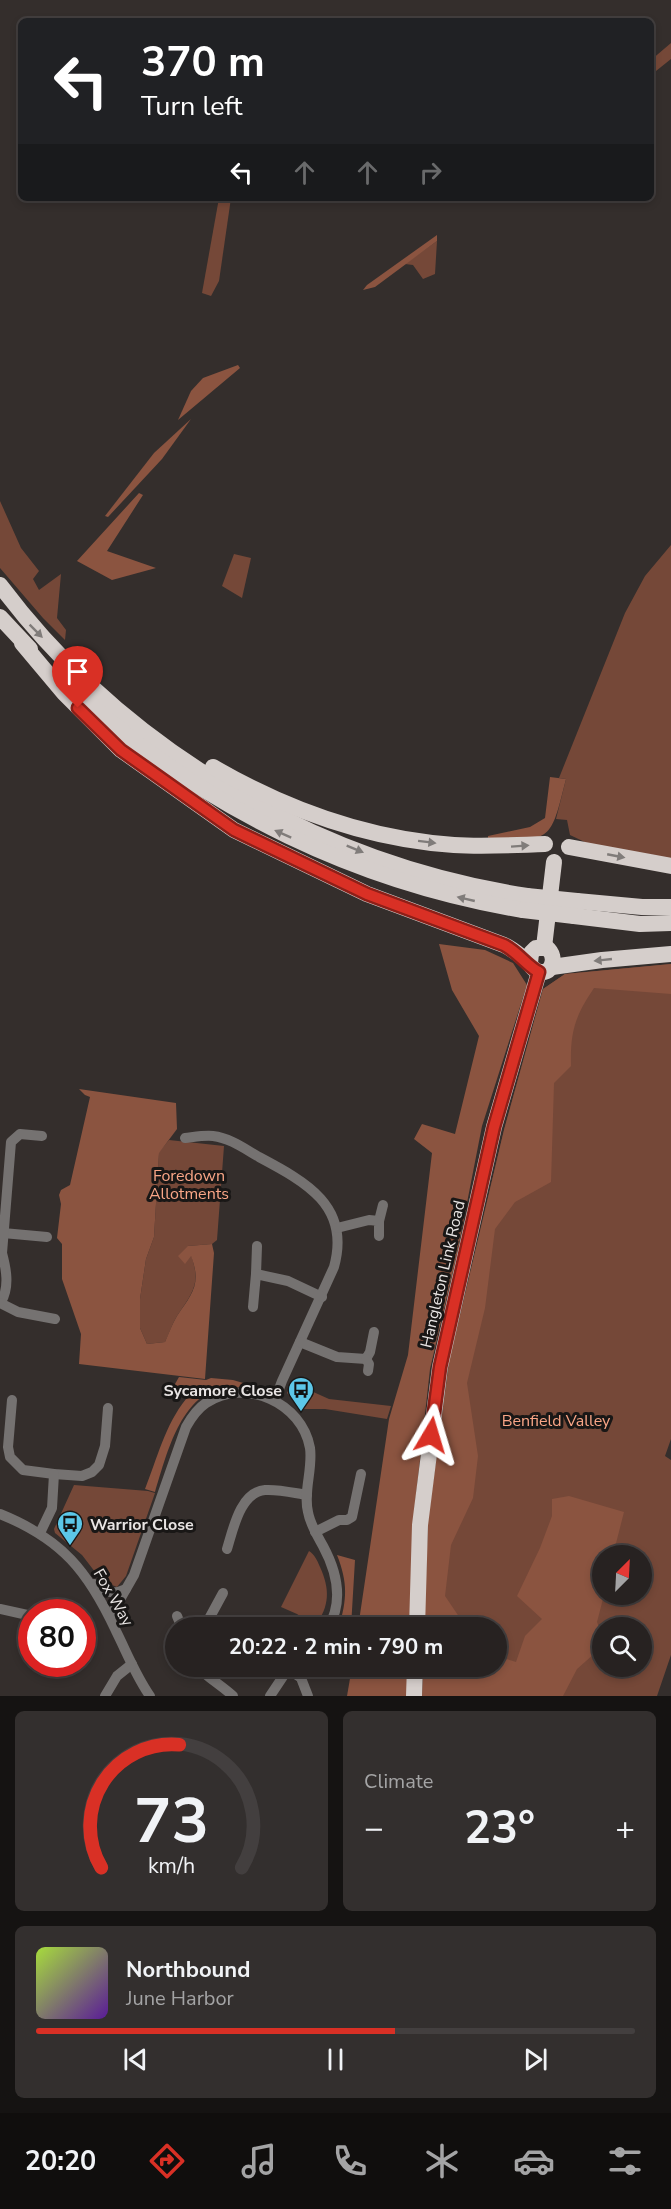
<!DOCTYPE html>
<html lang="en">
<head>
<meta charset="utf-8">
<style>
	:root { --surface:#272221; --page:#332f2e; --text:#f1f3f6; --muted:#a4a4a5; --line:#433f3f; --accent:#d93025 }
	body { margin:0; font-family:"Nunito Sans",sans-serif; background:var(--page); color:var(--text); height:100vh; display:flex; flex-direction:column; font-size:22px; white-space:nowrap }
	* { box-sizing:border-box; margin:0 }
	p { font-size:20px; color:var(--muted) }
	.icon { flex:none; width:33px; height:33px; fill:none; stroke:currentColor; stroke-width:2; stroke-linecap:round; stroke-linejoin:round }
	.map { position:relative; height:1696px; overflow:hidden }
	.drawer { display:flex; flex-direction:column; gap:15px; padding:15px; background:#151312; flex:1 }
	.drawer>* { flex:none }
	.banner { position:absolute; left:18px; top:18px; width:636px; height:183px; border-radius:9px; box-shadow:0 3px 9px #0003,0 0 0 2px var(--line); background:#202124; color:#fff; overflow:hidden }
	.needle { width:39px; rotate:24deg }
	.controls { position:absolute; left:592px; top:1545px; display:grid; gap:12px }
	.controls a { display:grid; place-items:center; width:60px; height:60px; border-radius:50%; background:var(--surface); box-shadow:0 3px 9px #0003,0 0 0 2px var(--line); font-size:30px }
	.speed { position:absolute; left:18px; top:1599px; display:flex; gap:12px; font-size:30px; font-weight:700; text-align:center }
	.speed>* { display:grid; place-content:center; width:78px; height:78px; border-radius:50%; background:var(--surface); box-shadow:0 3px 9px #0003,0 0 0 2px var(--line); line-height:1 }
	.speed .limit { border:9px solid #d22; background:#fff; color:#111 }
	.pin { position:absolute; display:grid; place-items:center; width:51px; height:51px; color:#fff; margin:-62px -26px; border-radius:50% 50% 50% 0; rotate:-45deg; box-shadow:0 0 6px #0007 }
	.pin .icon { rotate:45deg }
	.me { position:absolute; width:66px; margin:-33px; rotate:7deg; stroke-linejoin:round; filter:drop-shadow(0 0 4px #0008) }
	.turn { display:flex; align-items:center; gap:21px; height:126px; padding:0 24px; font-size:27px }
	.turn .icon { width:78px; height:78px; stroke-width:2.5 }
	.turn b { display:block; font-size:42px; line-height:51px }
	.lanes { display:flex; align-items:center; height:57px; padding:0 24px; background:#0003; justify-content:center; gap:30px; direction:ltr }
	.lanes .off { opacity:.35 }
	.big { font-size:45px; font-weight:700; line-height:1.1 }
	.drawer .widget { flex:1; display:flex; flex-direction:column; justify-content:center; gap:9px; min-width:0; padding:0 21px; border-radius:9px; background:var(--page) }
	.drawer .dial { align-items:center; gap:0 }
	.dial svg { height:156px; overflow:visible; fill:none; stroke:var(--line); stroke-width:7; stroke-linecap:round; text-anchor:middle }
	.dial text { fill:var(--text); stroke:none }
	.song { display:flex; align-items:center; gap:18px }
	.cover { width:72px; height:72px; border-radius:9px; background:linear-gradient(135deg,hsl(80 70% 55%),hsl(270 70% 35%)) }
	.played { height:6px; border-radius:3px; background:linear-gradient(90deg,var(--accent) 60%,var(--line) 60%) }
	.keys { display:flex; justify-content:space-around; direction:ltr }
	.heat { display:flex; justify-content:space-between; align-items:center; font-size:33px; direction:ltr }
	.drawer .tiles { flex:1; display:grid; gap:15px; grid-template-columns:1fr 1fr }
	.widget:last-child { grid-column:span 2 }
	.trip { position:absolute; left:165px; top:1617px; width:342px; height:60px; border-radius:30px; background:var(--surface); box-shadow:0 3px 9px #0003,0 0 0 2px var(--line); font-weight:700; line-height:60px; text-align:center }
	.dock { display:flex; height:96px; justify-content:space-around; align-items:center; background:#100e0d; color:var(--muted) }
	.dock .icon { width:42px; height:42px }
	.dock .current { color:var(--accent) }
	.dock b { font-size:27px; color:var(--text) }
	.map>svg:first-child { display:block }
	.green { fill:#754838; fill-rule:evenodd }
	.forest { fill:#8b5440 }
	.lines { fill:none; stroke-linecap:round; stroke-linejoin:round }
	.minor { stroke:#757271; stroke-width:10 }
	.highway { stroke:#d5cecb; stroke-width:16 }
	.highway-bridge { stroke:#d5cecb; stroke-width:16 }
	.oneway { fill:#807c7a }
	.route-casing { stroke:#8d1f18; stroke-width:15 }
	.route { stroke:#d93025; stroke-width:10 }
	.labels { text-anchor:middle; stroke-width:6; stroke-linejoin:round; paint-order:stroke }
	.park-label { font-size:16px; fill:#faa687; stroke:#191716 }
	.street-label { font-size:16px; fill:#e9e5e4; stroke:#191716 }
	.poi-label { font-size:16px; font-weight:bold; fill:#e9e5e4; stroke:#191716; text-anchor:end }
</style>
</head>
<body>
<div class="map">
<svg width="671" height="1696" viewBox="0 0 671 1696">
	<rect width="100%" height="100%" fill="#342e2c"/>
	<g class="green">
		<polygon points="671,43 671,59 651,75 651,60"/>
		<polygon points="219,198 231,198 219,281 211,296 202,293"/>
		<polygon points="437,241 435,274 423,279 413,265 405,264"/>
		<polygon points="0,501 21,548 39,571 33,579 39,590 61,574 57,618 66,630 65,640 43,618 0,568"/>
		<polygon points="671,545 671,861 591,845 570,835 567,820 556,819 566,779 559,778 625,613 645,576"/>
		<polygon points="234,554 251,558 242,598 222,586"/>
		<path d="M671,964V1439L665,1456L671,1460V1655L657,1696H422L496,1666V1628L424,1627L449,1362L504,1130L543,989L565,974ZM603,1556H642V1594H603ZM603,1628H642V1666H603Z"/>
		<path d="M169,1140L224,1146L217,1240L212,1244L188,1246C201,1281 197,1287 177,1316C172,1324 169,1334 165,1342L147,1344L140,1328V1299L146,1259L154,1237L159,1152Z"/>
		<polygon points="291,1382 329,1399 391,1406 387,1419 325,1409 300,1409 287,1393"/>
		<polygon points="74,1485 148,1491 155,1493 126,1576 117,1587 102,1581 82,1555 55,1533 54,1529"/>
		<path d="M309,1551C315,1555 317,1560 320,1567C330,1589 330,1606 315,1626L297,1614L281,1607Z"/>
	</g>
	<g class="forest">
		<polygon points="437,235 437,241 375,287 363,290 367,285"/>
		<polygon points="238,365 240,368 178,420 191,391 203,378"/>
		<polygon points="191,419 162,459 108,517 105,516 154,453"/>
		<polygon points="139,493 143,495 107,551 156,568 112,580 77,561"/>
		<path d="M550,777L566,779C550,842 553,839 488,843V836L530,827L545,818Z"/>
		<polygon points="439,944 485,950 513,963 527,985 482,1126 457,1254 430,1369 414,1514 412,1627 358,1628 389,1419 408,1355 432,1153 414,1139 422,1124 455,1134 479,1036 452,990"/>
		<path d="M671,964V994L594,988C575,1016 570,1032 571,1066L554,1083L551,1182L515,1202L495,1229L485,1308L467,1383L478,1456L473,1498L451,1545L445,1596L466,1627L424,1628L428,1520L449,1362L504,1130L543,989L565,974Z"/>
		<path d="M79,1089L176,1103L177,1129L159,1153L154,1237L146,1259L140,1299V1328L147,1344L165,1342C169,1333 172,1324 177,1316C192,1294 202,1284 191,1256L185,1264L178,1256L188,1246L212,1244L214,1253L205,1379L79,1364L81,1334L62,1279V1244L57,1238L61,1204L59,1195L61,1190L70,1185L90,1097L85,1095Z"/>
		<path d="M179,1377L206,1380L211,1378L233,1380L260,1388C246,1388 232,1386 218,1389C179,1400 166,1457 155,1492L145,1489C157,1459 165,1425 186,1399L175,1384Z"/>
		<polygon points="569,1496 624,1512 613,1555 603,1556 604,1595 597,1622 603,1638 603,1646 577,1669 563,1696 422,1696 423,1667 496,1666 497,1656 516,1662 525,1636 542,1619 517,1596 540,1548 552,1516 552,1499"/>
		<path d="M337,1555L355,1560L351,1627H339C347,1599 348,1583 337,1555Z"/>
		<polygon points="352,1667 411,1667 410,1696 347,1696"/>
	</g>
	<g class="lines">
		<g class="minor">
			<path d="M185,1138C194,1137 205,1135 213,1136C230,1138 245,1149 259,1157C306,1182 351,1206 334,1267L282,1381L275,1400"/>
			<polyline points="379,1221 383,1205"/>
			<polyline points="337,1228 369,1220 379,1221 379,1236"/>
			<polyline points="3,1233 47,1237"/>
			<polyline points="256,1274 257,1246"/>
			<path d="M1,1302C10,1287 6,1268 2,1253L11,1142L20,1134L42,1136"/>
			<polyline points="0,1303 18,1312 55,1319"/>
			<polyline points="253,1307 256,1274 288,1281 322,1297"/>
			<polyline points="300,1342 337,1357 366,1359 370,1352 374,1332"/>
			<polyline points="366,1359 369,1364 368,1371"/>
			<polyline points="12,1400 8,1447 10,1457 23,1470 54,1474 82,1476 92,1472 99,1465 105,1446 108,1408"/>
			<path d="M0,1514C62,1539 88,1571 116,1631C127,1653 136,1676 150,1696"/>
			<polyline points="315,1532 339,1520 347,1520 352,1517 361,1474"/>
			<polyline points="40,1533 52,1508 54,1474"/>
			<path d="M227,1549C233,1530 240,1492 265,1490C278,1489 294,1493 307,1495"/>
			<path d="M94,1584C104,1593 114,1595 126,1589"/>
			<polyline points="0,1609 32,1616"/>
			<polyline points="177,1616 182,1628"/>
			<path d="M110,1617L134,1575L186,1427C191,1418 197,1409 206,1403C246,1377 302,1403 310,1448C313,1469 303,1492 308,1512C310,1524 317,1535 323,1546C337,1572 344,1601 328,1628"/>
			<polyline points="204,1628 223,1593"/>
			<path d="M197,1666C208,1678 221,1685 233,1696"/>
			<polyline points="288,1669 301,1678 308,1696"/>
			<polyline points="105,1696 117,1676 132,1664"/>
			<polyline points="270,1696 290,1666"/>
		</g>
		<g class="highway">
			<path d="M0,585C126,753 321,864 527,896"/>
			<polyline points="0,617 30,649"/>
			<path d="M22,643L64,693L121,750L234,830L367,894L504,945C513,949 519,955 527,961C530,964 532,969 537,971C552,977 558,957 547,948H536L531,953L530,963"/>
			<path d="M84,699C207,810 360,883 523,910"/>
			<path d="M213,767C287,810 368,839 454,845C485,847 515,845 545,844"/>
			<polyline points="569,847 671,866"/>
			<polyline points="577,901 642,907 671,907"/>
			<polyline points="574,916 640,924 671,923"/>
			<polyline points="544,947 554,862"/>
			<polyline points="552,967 602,960 671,954"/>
			<polyline points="417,1628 420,1525 440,1367 494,1127 539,972"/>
			<polyline points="414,1696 415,1666"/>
		</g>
		<g class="highway-bridge">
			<polyline points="527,896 577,901"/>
			<polyline points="523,910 574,916"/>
		</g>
	</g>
	<defs><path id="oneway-solid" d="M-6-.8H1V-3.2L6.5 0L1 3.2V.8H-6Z" transform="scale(1.5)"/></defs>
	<g class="oneway">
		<use href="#oneway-solid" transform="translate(36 631) rotate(45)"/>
		<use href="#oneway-solid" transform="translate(283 834) rotate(-156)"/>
		<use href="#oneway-solid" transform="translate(427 842) rotate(7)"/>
		<use href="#oneway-solid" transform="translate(520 846) rotate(-4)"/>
		<use href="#oneway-solid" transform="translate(355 849) rotate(22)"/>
		<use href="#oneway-solid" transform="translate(616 856) rotate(11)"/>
		<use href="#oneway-solid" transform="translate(466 899) rotate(-167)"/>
		<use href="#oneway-solid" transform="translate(603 960) rotate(174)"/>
	</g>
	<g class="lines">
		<defs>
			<path id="route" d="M78,708L121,750L234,830L367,894L504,945C518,952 528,967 539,972L494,1127L440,1367L431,1435"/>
		</defs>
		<use href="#route" class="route-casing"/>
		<use href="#route" class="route"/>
	</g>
	<defs>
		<symbol id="bus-pin" viewBox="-11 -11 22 30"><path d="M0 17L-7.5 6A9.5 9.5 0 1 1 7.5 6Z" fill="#5cc7e8" stroke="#191716"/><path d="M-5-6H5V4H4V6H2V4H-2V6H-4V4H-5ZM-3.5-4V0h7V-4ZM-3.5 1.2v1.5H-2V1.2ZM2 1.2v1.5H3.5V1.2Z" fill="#111"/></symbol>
	</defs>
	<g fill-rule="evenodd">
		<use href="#bus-pin" x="286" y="1375" width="30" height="40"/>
		<use href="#bus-pin" x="55" y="1509" width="30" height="40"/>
	</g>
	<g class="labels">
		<g class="park-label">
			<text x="189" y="1181">Foredown<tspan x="189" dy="18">Allotments</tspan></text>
			<text x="556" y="1426">Benfield Valley</text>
		</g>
		<g class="street-label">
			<text transform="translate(442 1274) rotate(-77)" y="6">Hangleton Link Road</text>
			<text transform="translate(114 1597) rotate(60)" y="6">Fox Way</text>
		</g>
		<g class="poi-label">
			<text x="282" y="1396">Sycamore Close</text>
			<text x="90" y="1530" text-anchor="start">Warrior Close</text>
		</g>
	</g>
</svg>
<div class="controls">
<a><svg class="needle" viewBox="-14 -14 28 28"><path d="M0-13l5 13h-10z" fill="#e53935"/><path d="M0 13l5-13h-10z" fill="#a4a4a5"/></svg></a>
<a><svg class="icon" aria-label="search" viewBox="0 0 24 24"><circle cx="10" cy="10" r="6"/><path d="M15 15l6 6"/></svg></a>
</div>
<div class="speed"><div class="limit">80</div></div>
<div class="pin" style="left:78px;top:708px;background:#d93025"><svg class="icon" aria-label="arrive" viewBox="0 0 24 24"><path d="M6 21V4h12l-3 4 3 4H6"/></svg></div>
<svg class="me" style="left:431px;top:1435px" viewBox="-20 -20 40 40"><path d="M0-17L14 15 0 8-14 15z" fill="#d93025" stroke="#fff" stroke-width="4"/></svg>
<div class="trip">20:22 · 2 min · 790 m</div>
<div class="banner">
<div class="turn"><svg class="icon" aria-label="left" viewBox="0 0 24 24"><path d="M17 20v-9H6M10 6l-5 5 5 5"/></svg><div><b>370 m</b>Turn left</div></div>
<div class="lanes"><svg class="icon" aria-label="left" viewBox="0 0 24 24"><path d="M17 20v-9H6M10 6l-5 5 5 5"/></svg><svg class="icon off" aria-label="ahead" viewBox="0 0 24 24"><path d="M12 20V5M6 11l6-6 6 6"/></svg><svg class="icon off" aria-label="ahead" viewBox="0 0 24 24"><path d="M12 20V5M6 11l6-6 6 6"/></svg><svg class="icon off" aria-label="right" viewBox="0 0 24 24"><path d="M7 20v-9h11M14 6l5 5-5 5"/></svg></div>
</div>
</div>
<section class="drawer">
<div class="tiles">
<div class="widget dial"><svg viewBox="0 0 100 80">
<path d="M14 69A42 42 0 1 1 86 69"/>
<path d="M14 69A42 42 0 0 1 54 6" stroke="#d93025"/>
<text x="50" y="56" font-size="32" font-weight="700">73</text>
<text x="50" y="72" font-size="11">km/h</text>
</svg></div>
<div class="widget"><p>Climate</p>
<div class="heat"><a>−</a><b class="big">23°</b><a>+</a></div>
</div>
<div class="widget">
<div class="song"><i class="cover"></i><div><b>Northbound</b><p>June Harbor</p></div></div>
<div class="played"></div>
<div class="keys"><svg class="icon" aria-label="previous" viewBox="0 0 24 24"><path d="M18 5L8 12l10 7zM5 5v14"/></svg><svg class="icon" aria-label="pause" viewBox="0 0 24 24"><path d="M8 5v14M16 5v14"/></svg><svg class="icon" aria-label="next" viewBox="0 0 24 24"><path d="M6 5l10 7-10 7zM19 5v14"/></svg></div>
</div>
</div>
</section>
<nav class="dock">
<b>20:20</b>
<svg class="icon current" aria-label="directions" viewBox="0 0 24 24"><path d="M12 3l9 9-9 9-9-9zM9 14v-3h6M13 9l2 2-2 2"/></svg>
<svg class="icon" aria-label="music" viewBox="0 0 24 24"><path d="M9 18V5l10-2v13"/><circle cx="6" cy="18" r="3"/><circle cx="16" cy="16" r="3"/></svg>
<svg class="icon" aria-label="phone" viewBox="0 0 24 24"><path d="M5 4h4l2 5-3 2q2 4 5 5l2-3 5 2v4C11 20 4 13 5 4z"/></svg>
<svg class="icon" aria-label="climate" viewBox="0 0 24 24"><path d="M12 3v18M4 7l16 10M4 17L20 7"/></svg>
<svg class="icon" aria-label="car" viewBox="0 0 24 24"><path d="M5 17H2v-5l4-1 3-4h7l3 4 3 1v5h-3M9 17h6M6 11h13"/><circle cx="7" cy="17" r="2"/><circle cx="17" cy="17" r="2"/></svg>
<svg class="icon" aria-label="filters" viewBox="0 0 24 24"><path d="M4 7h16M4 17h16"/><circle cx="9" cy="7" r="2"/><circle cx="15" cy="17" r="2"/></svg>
</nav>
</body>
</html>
